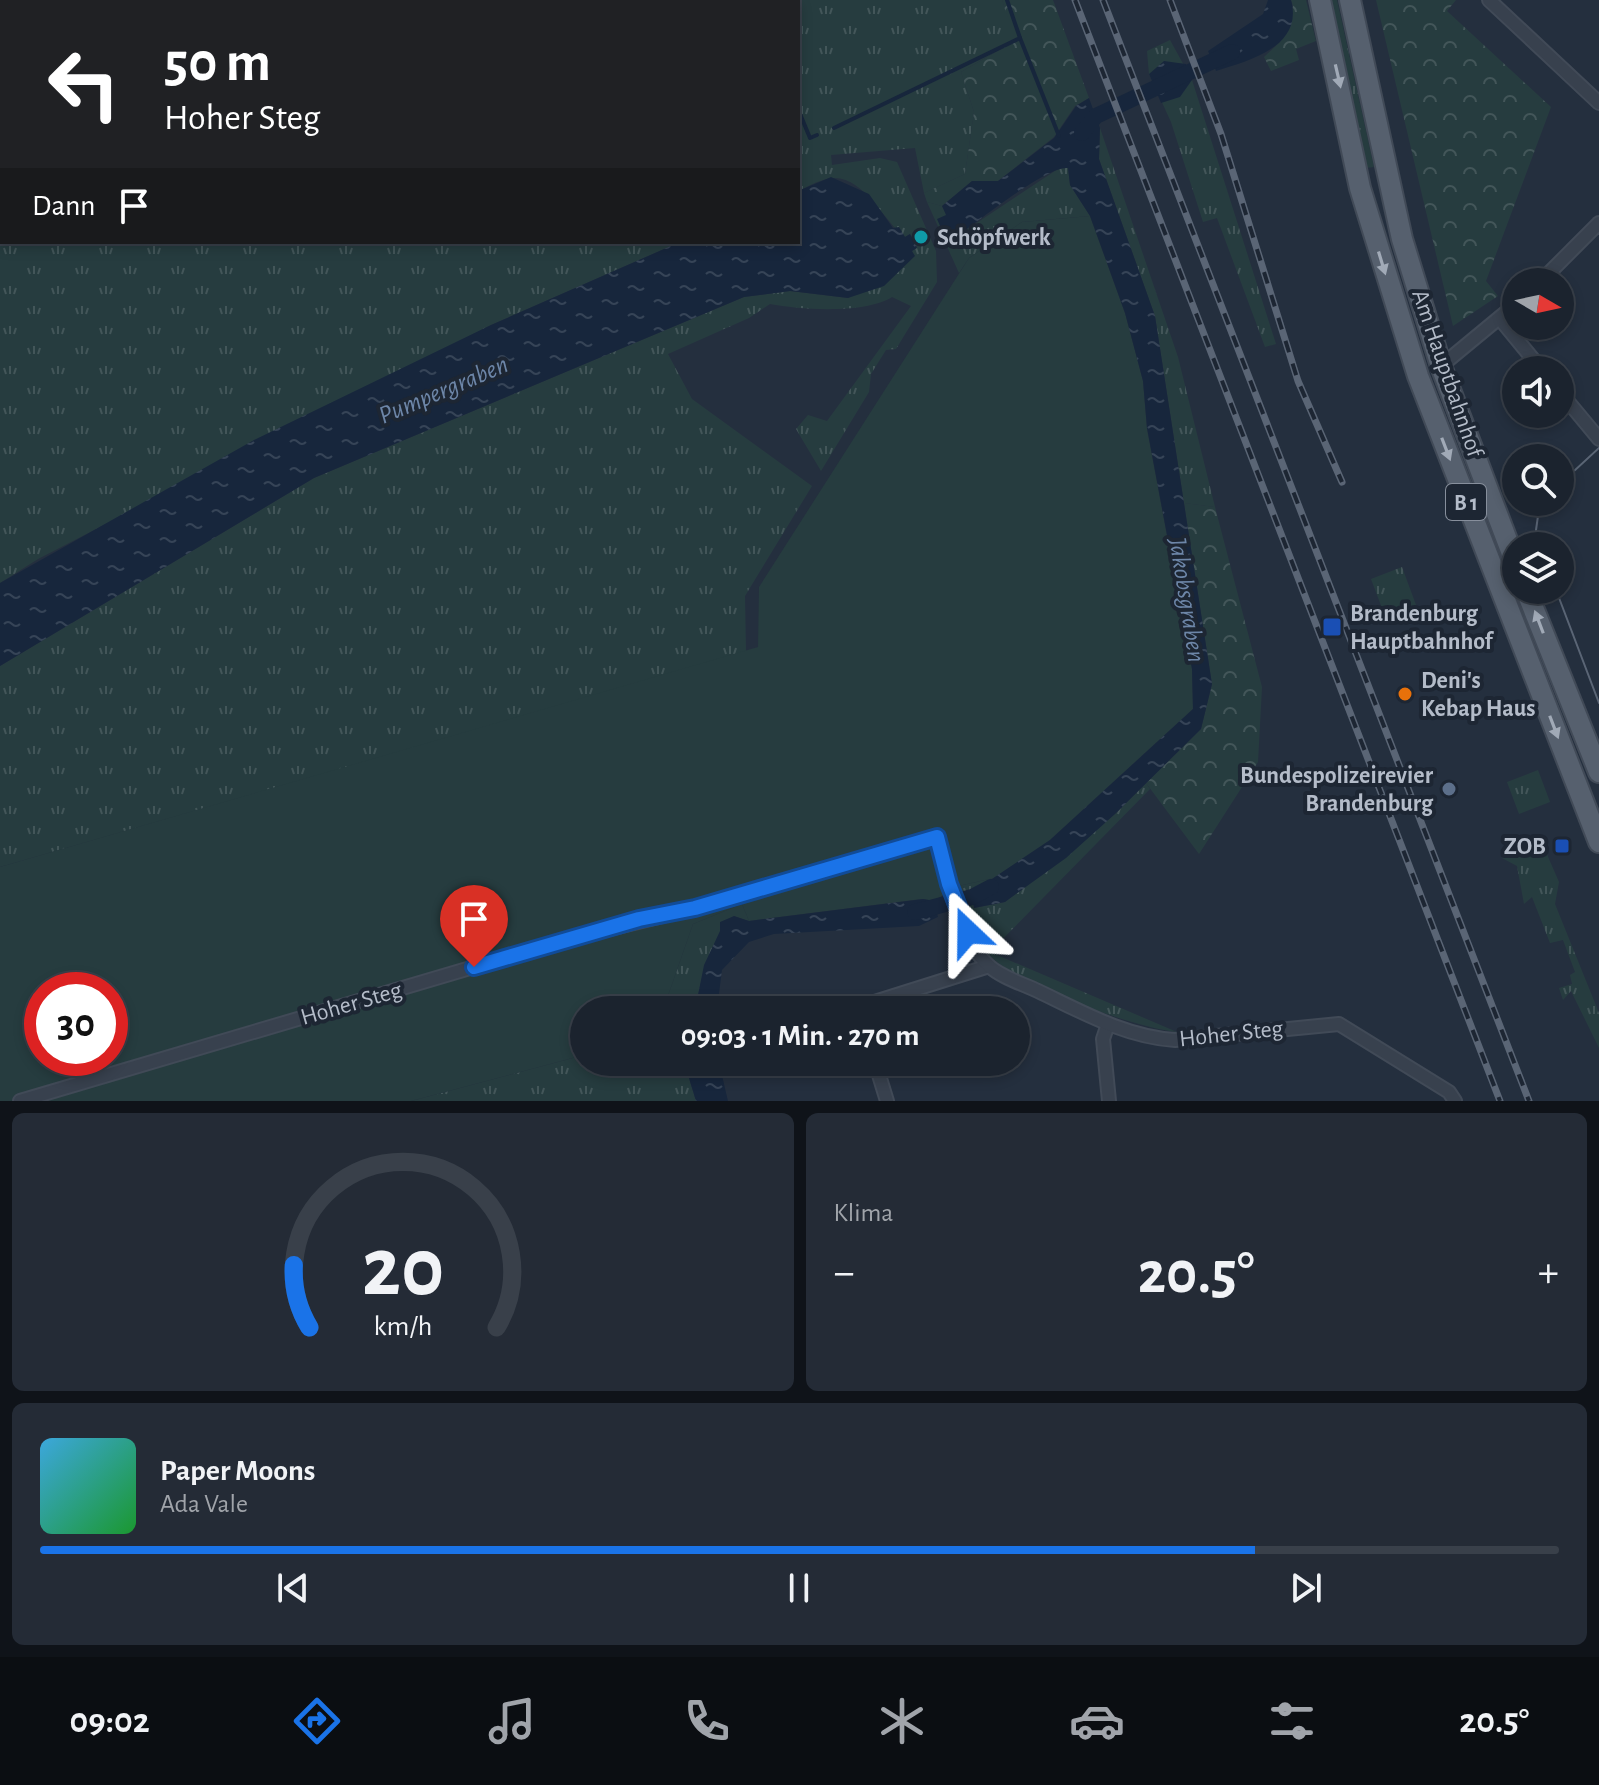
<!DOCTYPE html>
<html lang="de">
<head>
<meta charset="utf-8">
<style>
	:root { --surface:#1b232e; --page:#242b36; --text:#f1f3f6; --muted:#a0a4aa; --line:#39404a; --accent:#1a73e8 }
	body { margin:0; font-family:"Alegreya Sans",sans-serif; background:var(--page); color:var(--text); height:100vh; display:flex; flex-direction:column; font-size:30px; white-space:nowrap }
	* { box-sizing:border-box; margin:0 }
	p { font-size:26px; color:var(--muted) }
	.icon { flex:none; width:44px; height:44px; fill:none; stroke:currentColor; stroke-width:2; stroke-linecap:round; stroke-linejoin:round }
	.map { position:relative; height:1101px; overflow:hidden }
	.panel { display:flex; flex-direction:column; gap:12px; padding:12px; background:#0f1319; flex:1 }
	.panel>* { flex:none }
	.banner { position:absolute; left:0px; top:0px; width:800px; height:244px; box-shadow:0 4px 12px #0003,0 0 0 2px var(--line); background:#202124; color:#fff; overflow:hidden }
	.needle { width:52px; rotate:99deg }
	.controls { position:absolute; left:1502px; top:268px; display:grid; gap:16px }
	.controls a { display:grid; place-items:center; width:72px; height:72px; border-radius:50%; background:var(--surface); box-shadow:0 4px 12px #0003,0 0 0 2px var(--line); font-size:40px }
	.speed { position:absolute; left:24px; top:972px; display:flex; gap:16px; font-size:40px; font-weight:700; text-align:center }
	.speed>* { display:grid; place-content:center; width:104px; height:104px; border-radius:50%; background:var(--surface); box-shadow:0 4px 12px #0003,0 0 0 2px var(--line); line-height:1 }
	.speed .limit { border:12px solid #d22; background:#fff; color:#111 }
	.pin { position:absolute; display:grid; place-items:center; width:68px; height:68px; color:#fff; margin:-82px -34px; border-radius:50% 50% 50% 0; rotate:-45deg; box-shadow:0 0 8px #0007 }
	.pin .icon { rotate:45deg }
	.me { position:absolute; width:88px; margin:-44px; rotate:337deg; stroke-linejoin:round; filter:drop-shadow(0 0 6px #0008) }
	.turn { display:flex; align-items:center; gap:28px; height:168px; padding:0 32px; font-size:36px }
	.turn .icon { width:104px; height:104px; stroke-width:2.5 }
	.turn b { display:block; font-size:56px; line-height:68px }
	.then { display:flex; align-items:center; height:76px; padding:0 32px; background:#0003; gap:16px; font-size:30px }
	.big { font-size:60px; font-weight:700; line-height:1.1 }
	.panel .widget { flex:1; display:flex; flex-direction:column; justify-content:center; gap:12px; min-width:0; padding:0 28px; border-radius:12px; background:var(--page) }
	.panel .dial { align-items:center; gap:0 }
	.dial svg { height:208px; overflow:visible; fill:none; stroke:var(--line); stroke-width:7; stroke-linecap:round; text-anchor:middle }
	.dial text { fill:var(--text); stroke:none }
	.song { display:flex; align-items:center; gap:24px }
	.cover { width:96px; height:96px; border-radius:12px; background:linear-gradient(135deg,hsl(200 70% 55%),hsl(130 70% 35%)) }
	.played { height:8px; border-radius:4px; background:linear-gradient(90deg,var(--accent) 80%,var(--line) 80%) }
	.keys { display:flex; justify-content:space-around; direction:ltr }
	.heat { display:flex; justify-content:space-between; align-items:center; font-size:44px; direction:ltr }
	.panel .tiles { flex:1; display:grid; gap:12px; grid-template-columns:1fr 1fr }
	.widget:last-child { grid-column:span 2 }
	.trip { position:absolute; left:570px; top:996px; width:460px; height:80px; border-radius:40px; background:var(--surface); box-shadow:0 4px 12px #0003,0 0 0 2px var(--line); font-weight:700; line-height:80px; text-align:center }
	.tab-bar { display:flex; height:128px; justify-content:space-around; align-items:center; background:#0b0e12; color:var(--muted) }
	.tab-bar .icon { width:56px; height:56px }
	.tab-bar .selected { color:var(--accent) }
	.tab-bar b { font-size:36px; color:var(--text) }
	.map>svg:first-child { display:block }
	.grass { fill:url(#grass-tufts) }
	.forest { fill:url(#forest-crowns) }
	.garden { fill:#263c3f; fill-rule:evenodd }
	.water { fill:url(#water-ripples) }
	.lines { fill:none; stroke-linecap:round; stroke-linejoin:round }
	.stream { stroke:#17263c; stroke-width:4 }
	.canal { stroke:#17263c; stroke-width:16 }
	.minor-casing { stroke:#414a57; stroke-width:16 }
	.primary-casing { stroke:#414a57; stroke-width:24 }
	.minor { stroke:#38414e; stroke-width:12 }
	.primary { stroke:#56606e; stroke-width:20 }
	.tram { stroke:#5a6575; stroke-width:2 }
	.rail-casing { stroke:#5a6575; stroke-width:7 }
	.rail { stroke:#1d2633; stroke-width:4; stroke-dasharray:12; stroke-linecap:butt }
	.oneway { fill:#a1aab7 }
	.route-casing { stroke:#114b97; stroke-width:20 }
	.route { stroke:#1a73e8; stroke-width:14 }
	.culture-dot { fill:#0f9aa8; stroke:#1d2633; stroke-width:3 }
	.transit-dot { fill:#1a4fb4; stroke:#1d2633; stroke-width:3 }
	.food-dot { fill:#e8710a; stroke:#1d2633; stroke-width:3 }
	.service-dot { fill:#5c6f8a; stroke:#1d2633; stroke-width:3 }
	.labels { text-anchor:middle; stroke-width:8; stroke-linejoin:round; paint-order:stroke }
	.shield { fill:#1d2633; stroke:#878f9c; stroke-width:2 }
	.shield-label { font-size:22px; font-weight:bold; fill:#b4bcc9 }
	.poi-label { font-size:24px; font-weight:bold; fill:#b4bcc9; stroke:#1d2633; text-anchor:start }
	.street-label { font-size:24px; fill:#b4bcc9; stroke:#1d2633 }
	.water-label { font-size:26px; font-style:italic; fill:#6d86a8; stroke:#1d2633 }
</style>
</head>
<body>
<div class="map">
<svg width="1599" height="1101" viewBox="0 0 1599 1101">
	<defs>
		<pattern id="grass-tufts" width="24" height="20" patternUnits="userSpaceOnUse" patternTransform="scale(2)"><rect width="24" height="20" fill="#263c3f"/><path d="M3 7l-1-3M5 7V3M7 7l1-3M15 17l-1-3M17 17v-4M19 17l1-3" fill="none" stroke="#435659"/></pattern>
		<pattern id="forest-crowns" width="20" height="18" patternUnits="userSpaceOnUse" patternTransform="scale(2)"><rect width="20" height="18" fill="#263c3f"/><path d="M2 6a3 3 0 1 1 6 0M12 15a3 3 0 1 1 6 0" fill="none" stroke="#435659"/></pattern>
		<pattern id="water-ripples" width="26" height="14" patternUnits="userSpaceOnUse" patternTransform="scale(2)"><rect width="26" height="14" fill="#17263c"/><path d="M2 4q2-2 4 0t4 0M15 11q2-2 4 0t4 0" fill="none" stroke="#364457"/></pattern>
	</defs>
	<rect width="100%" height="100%" fill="#242f3e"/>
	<g class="grass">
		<path d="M0,0H1002L1016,40L961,72L974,112L965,174L924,193L915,148L831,155L832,165L880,158L897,162L936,251L937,282L896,349L886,350L871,374L869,392L821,471L796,429L808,415L827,421L911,306L892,297C865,314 802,310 770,304L749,318L668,354L692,399L812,486L745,596L746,652L0,867V666L314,478L744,297L790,291L848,298L917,247L910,234L905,237C883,221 861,170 827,179C817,181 807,187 798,191V2H2V242H680L491,325L38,559L0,583Z"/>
		<polygon points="1331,0 1337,0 1374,167 1366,168"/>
		<polygon points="1170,40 1192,80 1276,344 1265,347 1217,218 1203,222 1171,122 1149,74 1147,51"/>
		<polygon points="1100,128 1178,357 1215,507 1184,503 1155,316 1099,159"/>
		<polygon points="1061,167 1068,168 1070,185 1090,216 1022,222 969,258 959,273 927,202 942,206 947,215 944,234 954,230 957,236"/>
		<polygon points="1402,567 1416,605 1385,616 1371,579"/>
		<polygon points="1538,770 1550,802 1519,814 1507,782"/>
		<path d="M1146,783L1150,789L990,952L1177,1032C1131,1027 1011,984 982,948C969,931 961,907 954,887L994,878L972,893L974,908L1005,902L1115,814Z"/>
		<polygon points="1522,839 1542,843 1559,882 1555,904 1599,1013 1599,1048 1571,991 1563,1000 1559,988 1572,984 1570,975 1575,972 1563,940 1550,943 1532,897 1524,904 1517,866 1502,858 1510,844"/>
		<path d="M742,904L749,921L734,916C709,943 702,975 695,1010H663L693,924Z"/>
		<polygon points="584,1055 584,1062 684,1062 696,1101 411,1101"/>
	</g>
	<g class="forest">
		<polygon points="1002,0 1053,0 1089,98 1075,106 1054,137 998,181 972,181 942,206 927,202 924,193 965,174 974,112 961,72 1015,41"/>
		<polygon points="1291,0 1306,0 1316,41 1296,49 1299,60 1271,71 1264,57 1280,42 1293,6"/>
		<polygon points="1376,0 1456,0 1447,11 1551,107 1486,281 1498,296 1453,326"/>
		<polygon points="1184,503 1215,507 1262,687 1258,762 1199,854 1146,783 1201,729 1212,684"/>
	</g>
	<path class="garden" d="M1090,216L1125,313L1143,381L1147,429L1192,669L1193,709L1050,840L994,878L954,887L935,901L922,899L749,921L742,904L693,924L663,1010H584V1055L411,1101H0V867L758,647L759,587L969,258L1022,222ZM42,990H110V1058H42Z"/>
	<g class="water">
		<path d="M1268,0H1291C1304,47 1248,61 1216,71L1208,51L1263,14Z"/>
		<polygon points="1164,61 1186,64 1192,80 1180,97 1161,103 1149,74"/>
		<path d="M1089,98L1100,128L1099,159L1155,316L1212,684L1201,729L1115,814L1066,858L1005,902L974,908L971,893L1050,840L1193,709L1192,669L1147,428L1143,381L1125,313L1090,216L1070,185L1068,168C1048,165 977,222 957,236L953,230L944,235L937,219L946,215L942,206L972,181H998L1054,138L1076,106Z"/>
		<polygon points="831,177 869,194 893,228 899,227 905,237 910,234 917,248 912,251 915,256 884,286 848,298 790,291 744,297 314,478 0,666 0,583 254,440 491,325 680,242 798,242 798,191"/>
		<polygon points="923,899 935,901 938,917 919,926 774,934 749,942 722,970 717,1010 695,1010 704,965 720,931 720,922 734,916 749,921"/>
		<polygon points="684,1062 719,1062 728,1101 696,1101"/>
	</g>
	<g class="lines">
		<g class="stream">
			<polyline points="756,0 757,2"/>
			<polyline points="1020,38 1059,136"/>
			<polyline points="0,47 2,47"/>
			<polyline points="798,109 810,138 817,135"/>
			<polyline points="834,128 1020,38 1007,0"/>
		</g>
		<g class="canal">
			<polyline points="1082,133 1096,116 1232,52"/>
			<polyline points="915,912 972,897 991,887"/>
		</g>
		<defs>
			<g id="minor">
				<polyline points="1489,0 1599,103"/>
				<polyline points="1540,282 1599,223"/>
				<polyline points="1500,319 1542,370"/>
				<polyline points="1441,366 1516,304"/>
				<polyline points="1560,392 1599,439"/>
				<polyline points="863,1010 862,1006 989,966"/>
				<polyline points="1108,1024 1103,1039 1109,1101"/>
				<polyline points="875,1062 887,1101"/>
				<path d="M20,1101L565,940L695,908L937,837C946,875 959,939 989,966C1001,977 1023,984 1038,991C1082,1012 1126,1037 1175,1040L1339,1024L1449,1092L1455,1101"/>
			</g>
			<g id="primary">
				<polyline points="1320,0 1360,188 1418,376 1599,842"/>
				<polyline points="1350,0 1402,239 1441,366 1516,564"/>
				<polyline points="1526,590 1599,772"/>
			</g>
		</defs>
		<use href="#minor" class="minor-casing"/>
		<use href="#primary" class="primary-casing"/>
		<use href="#minor" class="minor"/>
		<use href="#primary" class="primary"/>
		<g class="tram">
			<polyline points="1560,484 1599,448"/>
			<polyline points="1539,546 1536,530 1540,502"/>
			<polyline points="1556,590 1599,703"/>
		</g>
		<defs>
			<g id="rail">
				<polyline points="1075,0 1500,1101"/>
				<polyline points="1103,0 1529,1101"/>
				<polyline points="1170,0 1221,134 1298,381 1342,482"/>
			</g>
		</defs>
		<use href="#rail" class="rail-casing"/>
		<use href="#rail" class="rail"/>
	</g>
	<defs><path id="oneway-solid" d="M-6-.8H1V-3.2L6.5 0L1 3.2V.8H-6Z" transform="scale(2)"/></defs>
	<g class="oneway">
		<use href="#oneway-solid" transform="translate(1338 76) rotate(77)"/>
		<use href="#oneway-solid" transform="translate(1382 263) rotate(73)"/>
		<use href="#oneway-solid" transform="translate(1446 449) rotate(69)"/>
		<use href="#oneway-solid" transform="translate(1539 622) rotate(-111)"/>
		<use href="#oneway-solid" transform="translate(1554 727) rotate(69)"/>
	</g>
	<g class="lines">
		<defs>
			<polyline id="route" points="474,967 639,919 695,908 937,837 949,884 968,932"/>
		</defs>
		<use href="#route" class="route-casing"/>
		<use href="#route" class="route"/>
	</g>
	<circle class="culture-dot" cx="921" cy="237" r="8"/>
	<g class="transit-dot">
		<rect x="1322" y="617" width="20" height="20" rx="4"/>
		<rect x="1554" y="838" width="16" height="16" rx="4"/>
	</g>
	<circle class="food-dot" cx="1405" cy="694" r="8"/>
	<circle class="service-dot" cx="1449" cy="789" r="8"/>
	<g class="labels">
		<rect class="shield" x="1446" y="484" width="40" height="36" rx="6"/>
		<g class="shield-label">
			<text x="1466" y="510">B 1</text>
		</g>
		<g class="poi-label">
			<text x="937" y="245">Schöpfwerk</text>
			<text x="1350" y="621">Brandenburg<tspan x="1350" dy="28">Hauptbahnhof</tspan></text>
			<text x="1421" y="688">Deni's<tspan x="1421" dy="28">Kebap Haus</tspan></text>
			<text x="1433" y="783" text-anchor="end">Bundespolizeirevier<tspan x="1433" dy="28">Brandenburg</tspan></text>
			<text x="1546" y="854" text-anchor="end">ZOB</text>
		</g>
		<g class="street-label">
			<text transform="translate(1448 373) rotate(71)" y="8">Am Hauptbahnhof</text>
			<text transform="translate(351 1003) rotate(-16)" y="8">Hoher Steg</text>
			<text transform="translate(1231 1033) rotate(-6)" y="8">Hoher Steg</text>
		</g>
		<g class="water-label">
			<text transform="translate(443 389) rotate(-23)" y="9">Pumpergraben</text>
			<text transform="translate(1188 600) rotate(81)" y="9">Jakobsgraben</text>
		</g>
	</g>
</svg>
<div class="controls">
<a><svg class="needle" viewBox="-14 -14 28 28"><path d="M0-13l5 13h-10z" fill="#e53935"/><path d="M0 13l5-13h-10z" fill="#a0a4aa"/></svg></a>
<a><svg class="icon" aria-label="sound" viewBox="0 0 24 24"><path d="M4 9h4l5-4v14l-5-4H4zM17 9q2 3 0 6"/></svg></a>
<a><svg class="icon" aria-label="search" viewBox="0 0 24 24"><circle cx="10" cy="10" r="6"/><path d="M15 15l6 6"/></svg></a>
<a><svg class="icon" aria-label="layers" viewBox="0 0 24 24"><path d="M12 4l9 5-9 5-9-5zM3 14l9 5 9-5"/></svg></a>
</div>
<div class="speed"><div class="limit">30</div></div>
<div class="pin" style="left:474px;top:967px;background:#d93025"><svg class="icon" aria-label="arrive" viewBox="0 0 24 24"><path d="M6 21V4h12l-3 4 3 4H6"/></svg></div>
<svg class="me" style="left:968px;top:932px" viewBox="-20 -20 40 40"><path d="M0-17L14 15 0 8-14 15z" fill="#1a73e8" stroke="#fff" stroke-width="4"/></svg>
<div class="trip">09:03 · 1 Min. · 270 m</div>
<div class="banner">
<div class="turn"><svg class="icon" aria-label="left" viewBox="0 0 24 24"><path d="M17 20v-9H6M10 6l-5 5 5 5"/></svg><div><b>50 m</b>Hoher Steg</div></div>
<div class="then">Dann<svg class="icon" aria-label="arrive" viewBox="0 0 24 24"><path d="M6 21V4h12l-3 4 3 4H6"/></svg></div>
</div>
</div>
<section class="panel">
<div class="tiles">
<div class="widget dial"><svg viewBox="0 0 100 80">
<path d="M14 69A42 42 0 1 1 86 69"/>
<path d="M14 69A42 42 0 0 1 8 45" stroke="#1a73e8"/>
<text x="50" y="56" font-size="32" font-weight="700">20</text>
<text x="50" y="72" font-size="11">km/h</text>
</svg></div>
<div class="widget"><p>Klima</p>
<div class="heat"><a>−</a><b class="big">20.5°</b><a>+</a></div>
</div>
<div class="widget">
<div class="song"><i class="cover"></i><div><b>Paper Moons</b><p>Ada Vale</p></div></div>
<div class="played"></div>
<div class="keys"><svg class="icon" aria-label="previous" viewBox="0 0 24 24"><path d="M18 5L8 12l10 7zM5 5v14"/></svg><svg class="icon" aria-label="pause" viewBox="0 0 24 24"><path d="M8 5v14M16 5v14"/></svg><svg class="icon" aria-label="next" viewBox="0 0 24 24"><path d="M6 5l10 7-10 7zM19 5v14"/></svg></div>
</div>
</div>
</section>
<nav class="tab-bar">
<b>09:02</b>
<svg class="icon selected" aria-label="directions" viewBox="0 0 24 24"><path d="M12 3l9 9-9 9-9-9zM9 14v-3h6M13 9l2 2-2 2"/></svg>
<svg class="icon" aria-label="music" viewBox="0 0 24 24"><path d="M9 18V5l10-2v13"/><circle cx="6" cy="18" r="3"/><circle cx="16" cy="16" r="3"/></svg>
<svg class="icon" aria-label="phone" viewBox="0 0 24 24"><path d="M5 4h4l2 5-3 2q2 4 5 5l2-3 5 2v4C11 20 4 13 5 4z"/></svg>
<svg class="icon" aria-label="climate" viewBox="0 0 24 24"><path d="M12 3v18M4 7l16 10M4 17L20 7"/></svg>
<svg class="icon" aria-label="car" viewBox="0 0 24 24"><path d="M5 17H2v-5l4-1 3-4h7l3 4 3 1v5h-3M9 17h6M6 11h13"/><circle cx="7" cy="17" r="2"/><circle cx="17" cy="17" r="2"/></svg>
<svg class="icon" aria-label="filters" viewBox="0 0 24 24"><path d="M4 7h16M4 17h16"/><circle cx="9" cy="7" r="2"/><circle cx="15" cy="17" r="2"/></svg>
<b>20.5°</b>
</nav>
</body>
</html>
